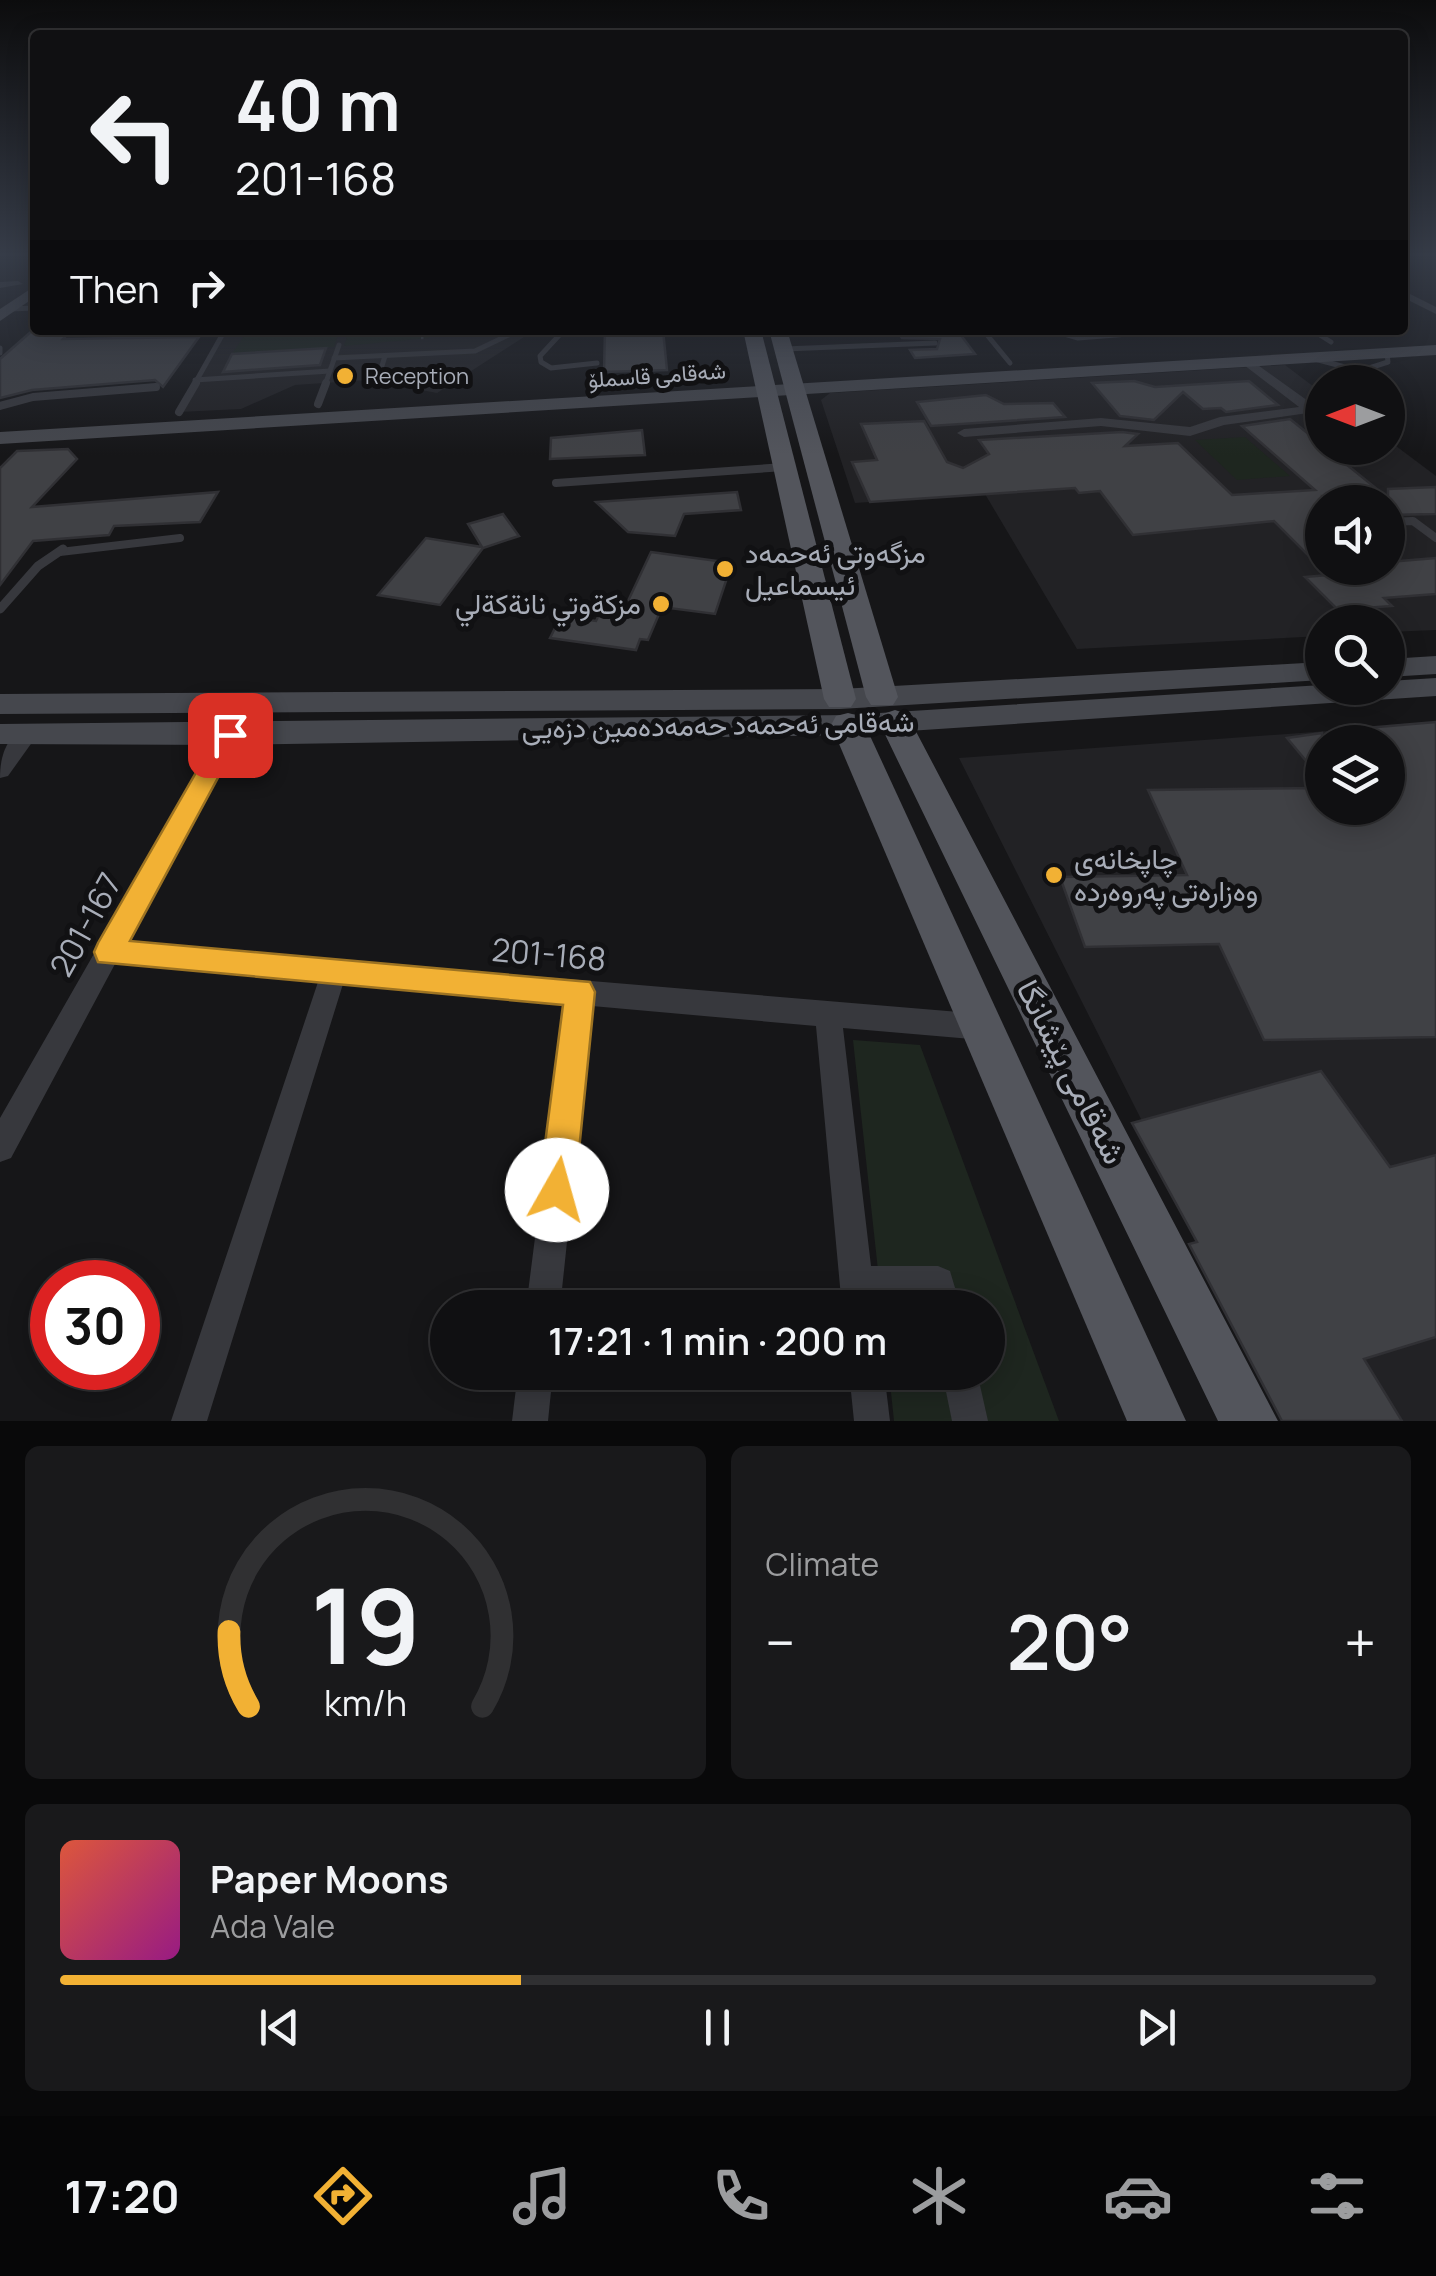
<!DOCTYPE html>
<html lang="en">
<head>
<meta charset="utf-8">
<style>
	:root { --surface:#101012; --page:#19191b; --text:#f1f3f6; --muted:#9c9d9f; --line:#303032; --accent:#f2b134 }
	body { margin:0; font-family:Manrope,Vazirmatn,sans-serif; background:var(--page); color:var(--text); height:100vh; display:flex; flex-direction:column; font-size:38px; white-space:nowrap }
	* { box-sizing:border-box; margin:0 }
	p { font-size:32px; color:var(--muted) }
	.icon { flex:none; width:55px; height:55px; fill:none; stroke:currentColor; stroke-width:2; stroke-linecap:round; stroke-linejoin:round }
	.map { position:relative; height:1421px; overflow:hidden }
	.side { display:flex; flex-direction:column; gap:25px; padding:25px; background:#09090a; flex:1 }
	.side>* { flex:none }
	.top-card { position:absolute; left:30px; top:30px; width:1378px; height:305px; border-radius:10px; box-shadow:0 5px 25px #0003,0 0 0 2px var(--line); background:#101012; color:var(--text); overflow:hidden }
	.needle { width:65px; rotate:270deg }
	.buttons { position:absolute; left:1305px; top:365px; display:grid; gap:20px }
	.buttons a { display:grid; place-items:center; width:100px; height:100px; border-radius:50%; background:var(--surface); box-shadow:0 5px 25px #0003,0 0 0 2px var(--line); font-size:50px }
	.speed { position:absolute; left:30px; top:1260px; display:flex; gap:20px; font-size:50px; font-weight:700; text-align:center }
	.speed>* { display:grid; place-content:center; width:130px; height:130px; border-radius:50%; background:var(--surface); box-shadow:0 5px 25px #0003,0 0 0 2px var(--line); line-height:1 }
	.speed .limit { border:15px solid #d22; background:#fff; color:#111 }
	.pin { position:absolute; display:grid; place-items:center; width:85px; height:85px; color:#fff; margin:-42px; border-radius:20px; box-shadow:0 5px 15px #0006 }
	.me { position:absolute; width:110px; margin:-55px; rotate:7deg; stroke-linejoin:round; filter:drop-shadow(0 0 8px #0008) }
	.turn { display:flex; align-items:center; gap:35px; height:210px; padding:0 40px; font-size:45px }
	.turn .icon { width:130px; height:130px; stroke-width:2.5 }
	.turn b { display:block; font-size:70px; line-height:85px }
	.then { display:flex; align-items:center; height:95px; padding:0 40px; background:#0003; gap:20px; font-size:38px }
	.big { font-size:75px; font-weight:600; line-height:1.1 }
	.side .widget { flex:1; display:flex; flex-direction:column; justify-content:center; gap:15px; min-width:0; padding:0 35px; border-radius:15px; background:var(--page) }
	.side .dial { align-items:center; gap:0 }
	.dial svg { height:260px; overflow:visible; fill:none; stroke:var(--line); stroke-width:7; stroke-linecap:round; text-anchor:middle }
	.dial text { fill:var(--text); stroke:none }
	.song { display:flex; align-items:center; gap:30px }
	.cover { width:120px; height:120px; border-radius:15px; background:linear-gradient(135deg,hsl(10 70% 55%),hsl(310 70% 35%)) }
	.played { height:10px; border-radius:5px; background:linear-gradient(90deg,var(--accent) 35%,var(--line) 35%) }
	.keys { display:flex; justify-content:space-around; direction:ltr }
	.heat { display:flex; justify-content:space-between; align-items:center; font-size:55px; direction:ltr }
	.side .tiles { flex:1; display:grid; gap:25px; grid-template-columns:1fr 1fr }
	.widget:last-child { grid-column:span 2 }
	.trip { position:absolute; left:430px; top:1290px; width:575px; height:100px; border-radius:50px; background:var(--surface); box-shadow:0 5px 25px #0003,0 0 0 2px var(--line); font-weight:600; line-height:100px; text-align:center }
	.tab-bar { display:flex; height:160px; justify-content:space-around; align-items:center; background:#060607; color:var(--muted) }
	.tab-bar .icon { width:70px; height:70px }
	.tab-bar .active { color:var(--accent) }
	.tab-bar b { font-size:45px; color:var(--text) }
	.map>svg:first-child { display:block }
	.built { fill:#222225; fill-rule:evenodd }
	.green { fill:#1e261f }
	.building { fill:#404145; stroke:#303034; stroke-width:2.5 }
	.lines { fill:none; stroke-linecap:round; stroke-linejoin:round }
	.path { stroke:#3d3f44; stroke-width:2.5; stroke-dasharray:2.5 4; stroke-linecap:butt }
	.lane-far2 { stroke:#37383d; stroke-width:5 }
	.lane-far1 { stroke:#37383d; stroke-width:8 }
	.lane { stroke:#37383d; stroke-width:9 }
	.street { fill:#37383d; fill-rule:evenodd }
	.secondary { fill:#45474d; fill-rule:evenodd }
	.primary { fill:#53555c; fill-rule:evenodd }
	.route { fill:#f2b134; stroke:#9d7322; stroke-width:2.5 }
	.poi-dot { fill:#f2b134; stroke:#111113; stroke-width:4 }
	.labels { text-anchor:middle; stroke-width:10; stroke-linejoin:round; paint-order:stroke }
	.far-street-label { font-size:22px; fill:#a8adb8; stroke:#111113 }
	.far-poi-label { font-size:22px; fill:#a8adb8; stroke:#111113; text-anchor:start }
	.poi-label { font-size:28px; fill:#a8adb8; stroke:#111113; text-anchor:start }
	.street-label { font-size:28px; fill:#a8adb8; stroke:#111113 }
	.near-street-label { font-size:32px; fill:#a8adb8; stroke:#111113 }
</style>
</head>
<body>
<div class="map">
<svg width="1436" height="1421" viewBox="0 0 1436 1421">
	<rect width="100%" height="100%" fill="#161618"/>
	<g class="built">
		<polygon points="225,330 535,330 437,393 368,380 295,385 241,409 179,412"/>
		<path d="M1285,365L1322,393V448H1388V440L1436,476V630L1388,632V622H1322V636L1077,649L985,494L855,503L821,400L830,393ZM1322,502H1388V568H1322Z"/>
		<path d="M1436,723V1421H1287L1202,1240L959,758ZM1322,742H1388V808H1322Z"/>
	</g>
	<g class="green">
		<polygon points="248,330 340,330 334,347 232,354"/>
		<polygon points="349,330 430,330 429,338 344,346"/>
		<polygon points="1245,437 1290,476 1237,480 1195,440"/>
		<polygon points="853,1040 920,1045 1059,1421 894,1421 889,1373 988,1372 988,1308 882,1307"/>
	</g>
	<g class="building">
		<polygon points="33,330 71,330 63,339 199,337 163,387 155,380 32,390 0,398 0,359"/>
		<polygon points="605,330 663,330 667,370 604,372"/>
		<polygon points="896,330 957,330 975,354 915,358 910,350 937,349 940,339 902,338"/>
		<polygon points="326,348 320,365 223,372 232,354"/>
		<polygon points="1134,381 1155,387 1249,381 1278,405 1226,412 1221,408 1203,409 1183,392 1154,420 1120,416 1092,383"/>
		<polygon points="986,395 1004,404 1053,403 1065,417 931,426 917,402"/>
		<polygon points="1290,419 1388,498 1388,489 1436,487 1436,514 1388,515 1388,502 1329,502 1322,497 1322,568 1388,568 1388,562 1436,558 1436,594 1384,598 1392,606 1338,610 1305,577 1328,575 1274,521 1133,535 1100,491 1079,493 1075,488 870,502 852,462 877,460 861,424 924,421 947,462 963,468 989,454 979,440 1122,432 1138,434 1125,446 1178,443 1232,495 1315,490 1242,426"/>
		<polygon points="642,430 645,455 550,459 551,438"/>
		<polygon points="68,449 77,459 32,507 218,492 200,522 114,526 109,535 33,541 0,585 0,468 17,451"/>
		<polygon points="737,492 741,510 684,514 675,536 628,532 596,502"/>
		<polygon points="503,514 519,536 483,548 440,605 378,595 426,538 482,547 468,524"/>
		<polygon points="651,552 732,563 715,614 662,607 648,640 640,639 636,650 550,638 561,616 596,621 607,598 628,601"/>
		<polygon points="1436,722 1436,1037 1264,1040 1219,944 1085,947 1060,877 1187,875 1148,790 1322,788 1322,808 1388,808 1388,742 1344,742 1343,730"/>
		<polygon points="1322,733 1322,780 1287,738"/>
		<polygon points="1321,1071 1390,1167 1436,1155 1436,1337 1364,1359 1402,1421 1282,1421 1189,1244 1197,1242 1132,1123"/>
	</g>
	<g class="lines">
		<polyline class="path" points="421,338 426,338 427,330"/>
		<g class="lane-far2">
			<polyline points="10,309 35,308"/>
			<polyline points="564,330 540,356 541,362 551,368 597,363"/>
			<polyline points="983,330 1010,363"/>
			<polyline points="983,330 999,330"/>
			<polyline points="1051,330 1078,338 1180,330"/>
			<polyline points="1312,330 1331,342"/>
			<polyline points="0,348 0,353"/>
			<polyline points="784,349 935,343"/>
			<polyline points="385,356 381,369 388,373 453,373"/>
			<polyline points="334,358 475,351 519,330"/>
			<polyline points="1311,358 1360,371 1388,362 1387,353"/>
			<polyline points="195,380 330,371"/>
			<polyline points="194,385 225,330"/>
			<polyline points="325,385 339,345"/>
		</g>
		<g class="lane-far1">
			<polyline points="318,404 326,383"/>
			<polyline points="0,406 33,397 156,387"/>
			<polyline points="179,412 196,383"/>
			<polyline points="556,483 785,467"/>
			<polyline points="1388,522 1413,521 1436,538"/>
			<polyline points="60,552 180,538"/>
		</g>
		<polyline class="lane" points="0,609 38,566 63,549"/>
		<g class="street">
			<polygon points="0,282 18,281 23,284 0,288"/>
			<polygon points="1402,290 1436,307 1436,314 1402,297"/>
			<polygon points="1248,358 1315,406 1315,412 1224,425 1190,436 1101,426 964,437 957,433 964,429 1101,418 1190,427 1220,417 1299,407 1244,365 1242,362"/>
			<path d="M28,726L35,729L38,734L8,776L0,778C0,756 6,736 28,726Z"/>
			<polygon points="229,727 236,730 239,735 127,942 983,1014 993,1018 997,1027 993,1036 983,1040 843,1028 871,1266 938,1266 950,1271 961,1308 927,1308 925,1299 875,1299 876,1308 842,1308 816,1026 592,1006 560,1308 526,1308 565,1004 343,984 207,1421 171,1421 318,982 115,964 11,1158 0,1162 0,1118 222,730"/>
			<polygon points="518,1372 553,1372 548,1421 512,1421"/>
			<polygon points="849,1372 884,1372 890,1421 854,1421"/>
			<polygon points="942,1372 977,1372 988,1421 952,1421"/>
		</g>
		<g class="secondary">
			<polygon points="35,286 35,297 0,321 0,309"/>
			<polygon points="1436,345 1436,355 0,444 0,432"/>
			<polygon points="1436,656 1436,674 1388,677 1388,659"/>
			<polygon points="1322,662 1322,680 840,709 0,714 0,694 840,689"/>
			<polygon points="1436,678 1436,696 848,735 229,745 0,744 0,724 848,715 1322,685 1388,688 1388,681"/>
		</g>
		<g class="primary">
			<polygon points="743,330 761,330 856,699 851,707 829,707 824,699"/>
			<polygon points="769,330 787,330 898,697 893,705 871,705 866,697"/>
			<polygon points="895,710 907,714 911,722 1278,1421 1218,1421 879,722 883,714"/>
			<polygon points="848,713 860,716 865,725 1186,1421 1127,1421 831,725 836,716"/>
		</g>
	</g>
	<linearGradient id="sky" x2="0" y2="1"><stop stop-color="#0c0c0d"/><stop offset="0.56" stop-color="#363c48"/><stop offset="1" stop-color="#363c48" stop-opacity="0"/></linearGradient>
	<rect width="1436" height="455" fill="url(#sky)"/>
	<polygon class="route" points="230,726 241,735 130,941 590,982 595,992 575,1190 569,1202 557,1207 545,1202 539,1190 563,1005 98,962 94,952 98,943 221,729"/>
	<g class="poi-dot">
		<circle cx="345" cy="376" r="10"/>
		<circle cx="725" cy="569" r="10"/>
		<circle cx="661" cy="604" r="10"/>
		<circle cx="1054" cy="875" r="10"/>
	</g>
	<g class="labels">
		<g class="far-street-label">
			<text transform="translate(657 375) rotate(-4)" y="8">شەقامی قاسملۆ</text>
		</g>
		<g class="far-poi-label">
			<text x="365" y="384">Reception</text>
		</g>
		<g class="poi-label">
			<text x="745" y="563">مزگەوتی ئەحمەد<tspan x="745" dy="32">ئیسماعیل</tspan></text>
			<text x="641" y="614" text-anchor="end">مزكةوتي نانةكةلي</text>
			<text x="1074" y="869">چاپخانەی<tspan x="1074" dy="32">وەزارەتی پەروەردە</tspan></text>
		</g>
		<g class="street-label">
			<text transform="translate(718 725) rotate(-1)" y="10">شەقامی ئەحمەد حەمەدەمین دزەیی</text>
		</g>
		<g class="near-street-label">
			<text transform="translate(86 925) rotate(-61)" y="11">201-167</text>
			<text transform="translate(549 955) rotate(5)" y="11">201-168</text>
			<text transform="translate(1071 1072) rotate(63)" y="11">شەقامی پێشانگا</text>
		</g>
	</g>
</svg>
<div class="buttons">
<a><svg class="needle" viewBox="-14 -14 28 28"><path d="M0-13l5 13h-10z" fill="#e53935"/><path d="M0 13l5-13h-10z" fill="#9c9d9f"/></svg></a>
<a><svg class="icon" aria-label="sound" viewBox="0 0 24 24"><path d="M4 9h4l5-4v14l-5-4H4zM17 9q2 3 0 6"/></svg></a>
<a><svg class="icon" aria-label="search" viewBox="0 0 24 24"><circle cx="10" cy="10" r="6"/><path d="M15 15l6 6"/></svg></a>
<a><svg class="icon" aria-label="layers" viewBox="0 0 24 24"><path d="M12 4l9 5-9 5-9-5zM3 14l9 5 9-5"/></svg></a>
</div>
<div class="speed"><div class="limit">30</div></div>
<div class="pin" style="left:230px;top:735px;background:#d93025"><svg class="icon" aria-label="arrive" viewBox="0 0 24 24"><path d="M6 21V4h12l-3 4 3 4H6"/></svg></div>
<svg class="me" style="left:557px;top:1190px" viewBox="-20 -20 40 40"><circle r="19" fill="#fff"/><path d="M0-13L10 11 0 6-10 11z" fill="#f2b134"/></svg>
<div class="trip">17:21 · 1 min · 200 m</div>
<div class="top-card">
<div class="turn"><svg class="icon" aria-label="left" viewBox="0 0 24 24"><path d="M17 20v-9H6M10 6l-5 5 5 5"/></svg><div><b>40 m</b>201-168</div></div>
<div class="then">Then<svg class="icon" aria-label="right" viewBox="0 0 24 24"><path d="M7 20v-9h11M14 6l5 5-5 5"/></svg></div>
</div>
</div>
<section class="side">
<div class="tiles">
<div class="widget dial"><svg viewBox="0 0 100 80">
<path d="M14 69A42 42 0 1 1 86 69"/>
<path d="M14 69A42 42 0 0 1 8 46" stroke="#f2b134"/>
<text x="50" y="56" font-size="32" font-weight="700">19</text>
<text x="50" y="72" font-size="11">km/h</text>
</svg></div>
<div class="widget"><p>Climate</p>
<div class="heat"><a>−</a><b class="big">20°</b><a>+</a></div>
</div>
<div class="widget">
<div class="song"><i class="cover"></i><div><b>Paper Moons</b><p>Ada Vale</p></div></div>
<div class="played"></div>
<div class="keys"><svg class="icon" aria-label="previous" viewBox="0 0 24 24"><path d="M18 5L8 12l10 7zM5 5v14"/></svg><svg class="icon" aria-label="pause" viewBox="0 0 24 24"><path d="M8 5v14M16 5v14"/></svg><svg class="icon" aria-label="next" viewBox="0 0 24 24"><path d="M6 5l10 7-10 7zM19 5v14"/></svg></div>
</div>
</div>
</section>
<nav class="tab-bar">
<b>17:20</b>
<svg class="icon active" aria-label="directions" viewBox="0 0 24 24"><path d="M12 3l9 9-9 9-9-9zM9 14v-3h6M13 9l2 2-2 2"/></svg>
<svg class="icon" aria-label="music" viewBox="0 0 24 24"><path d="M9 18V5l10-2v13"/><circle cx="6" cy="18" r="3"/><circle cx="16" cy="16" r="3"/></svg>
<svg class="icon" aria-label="phone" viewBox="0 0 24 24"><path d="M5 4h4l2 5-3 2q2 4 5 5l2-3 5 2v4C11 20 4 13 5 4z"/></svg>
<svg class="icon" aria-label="climate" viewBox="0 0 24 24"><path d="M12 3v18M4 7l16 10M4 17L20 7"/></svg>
<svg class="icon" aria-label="car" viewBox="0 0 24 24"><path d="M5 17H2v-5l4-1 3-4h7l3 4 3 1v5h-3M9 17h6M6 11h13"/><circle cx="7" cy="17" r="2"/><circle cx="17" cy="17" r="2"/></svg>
<svg class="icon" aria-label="filters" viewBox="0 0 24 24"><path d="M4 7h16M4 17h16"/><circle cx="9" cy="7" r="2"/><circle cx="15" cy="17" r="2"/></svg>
</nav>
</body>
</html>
